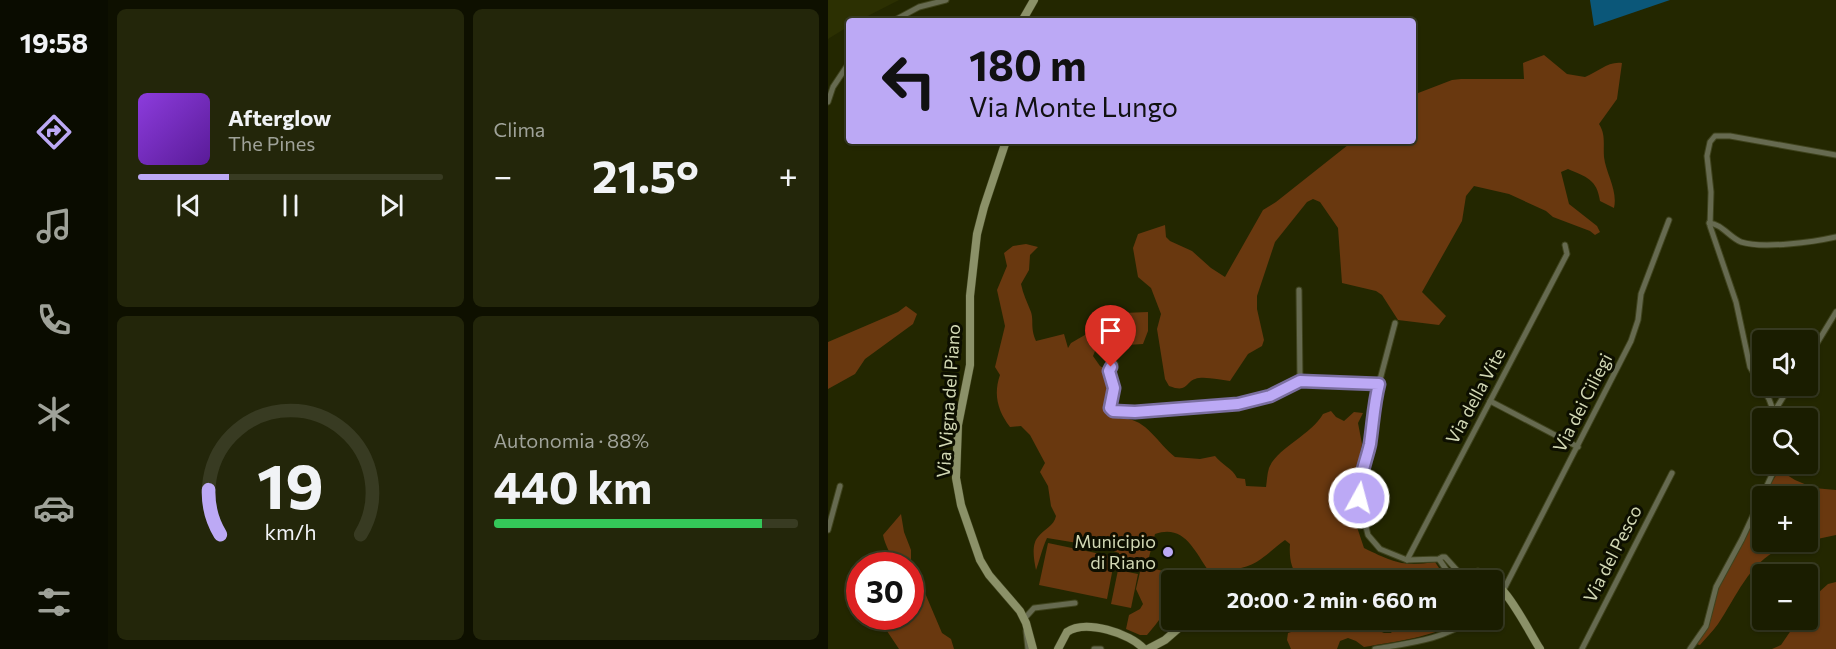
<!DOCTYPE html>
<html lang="it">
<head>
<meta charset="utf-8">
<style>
	:root { --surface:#1a1d00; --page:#23260a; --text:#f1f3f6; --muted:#9fa299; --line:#383b22; --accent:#bca9f5 }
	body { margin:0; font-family:Commissioner,sans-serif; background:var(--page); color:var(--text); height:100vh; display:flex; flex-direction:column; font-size:22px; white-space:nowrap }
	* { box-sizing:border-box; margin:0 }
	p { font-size:20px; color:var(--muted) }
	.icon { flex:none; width:33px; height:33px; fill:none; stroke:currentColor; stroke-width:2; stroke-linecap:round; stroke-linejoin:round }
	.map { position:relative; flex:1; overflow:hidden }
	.side { display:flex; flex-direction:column; gap:9px; padding:9px; background:#0e1000; width:720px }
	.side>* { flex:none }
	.guide { position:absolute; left:18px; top:18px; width:570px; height:126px; border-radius:6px; box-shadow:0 2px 4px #0004,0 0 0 2px var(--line); background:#bca9f5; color:#111; overflow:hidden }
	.controls { position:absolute; left:924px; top:330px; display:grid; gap:12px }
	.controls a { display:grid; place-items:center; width:66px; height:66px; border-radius:6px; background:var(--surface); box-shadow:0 2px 4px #0004,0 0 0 2px var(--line); font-size:30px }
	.speed { position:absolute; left:18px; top:552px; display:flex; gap:12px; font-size:30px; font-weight:700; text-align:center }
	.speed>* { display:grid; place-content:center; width:78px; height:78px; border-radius:50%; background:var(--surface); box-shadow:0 2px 4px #0004,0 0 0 2px var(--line); line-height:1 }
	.speed .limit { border:9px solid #d22; background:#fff; color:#111 }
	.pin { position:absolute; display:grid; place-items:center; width:51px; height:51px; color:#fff; margin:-62px -26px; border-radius:50% 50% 50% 0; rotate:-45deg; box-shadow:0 0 6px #0007 }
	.pin .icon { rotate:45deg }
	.me { position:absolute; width:66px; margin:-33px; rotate:7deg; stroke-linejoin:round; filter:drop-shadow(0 0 4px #0008) }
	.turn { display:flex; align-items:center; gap:21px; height:126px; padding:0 24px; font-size:27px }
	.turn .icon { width:78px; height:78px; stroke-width:2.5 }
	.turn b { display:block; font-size:42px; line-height:51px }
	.big { font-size:45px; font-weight:700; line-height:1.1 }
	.side .widget { flex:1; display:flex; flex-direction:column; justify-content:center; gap:9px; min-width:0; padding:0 21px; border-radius:9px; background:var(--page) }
	.side .dial { align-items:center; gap:0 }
	.dial svg { height:156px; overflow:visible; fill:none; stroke:var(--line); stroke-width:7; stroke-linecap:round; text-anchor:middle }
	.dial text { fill:var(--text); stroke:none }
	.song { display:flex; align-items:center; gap:18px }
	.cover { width:72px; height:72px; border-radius:9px; background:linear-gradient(135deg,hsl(270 70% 55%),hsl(270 70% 35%)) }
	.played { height:6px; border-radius:3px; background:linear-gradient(90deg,var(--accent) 30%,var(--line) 30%) }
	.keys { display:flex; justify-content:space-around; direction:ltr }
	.heat { display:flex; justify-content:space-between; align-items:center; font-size:33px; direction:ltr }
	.charge { height:9px; border-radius:4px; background:linear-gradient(90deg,#34c759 88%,var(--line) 0) }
	.side .tiles { flex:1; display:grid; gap:9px; grid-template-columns:repeat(2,1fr) }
	.trip { position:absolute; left:333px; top:570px; width:342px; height:60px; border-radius:6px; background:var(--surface); box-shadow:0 2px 4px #0004,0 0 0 2px var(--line); font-weight:700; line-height:60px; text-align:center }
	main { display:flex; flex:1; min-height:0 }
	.menu { display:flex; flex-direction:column; width:108px; justify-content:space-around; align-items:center; background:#0a0c00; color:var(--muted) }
	.menu .icon { width:42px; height:42px }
	.menu .active { color:var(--accent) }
	.menu b { font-size:27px; color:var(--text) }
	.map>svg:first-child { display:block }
	.built { fill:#2c3002 }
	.green { fill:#69380f }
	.water { fill:#0b5779 }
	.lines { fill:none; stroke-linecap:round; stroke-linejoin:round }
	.street-casing { stroke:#3f431d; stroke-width:7 }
	.secondary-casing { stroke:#3f431d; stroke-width:9 }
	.street { stroke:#666a50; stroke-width:5 }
	.secondary { stroke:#8b9168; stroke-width:8 }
	.route-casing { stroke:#7a6e9f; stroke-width:15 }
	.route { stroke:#bca9f5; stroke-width:10 }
	.poi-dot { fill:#bca9f5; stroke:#0d0f00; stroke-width:2 }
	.labels { text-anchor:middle; stroke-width:6; stroke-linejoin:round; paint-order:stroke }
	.street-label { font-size:18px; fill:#d2d8b4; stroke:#0d0f00 }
	.poi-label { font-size:18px; fill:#d2d8b4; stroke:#0d0f00; text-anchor:end }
</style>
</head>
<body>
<main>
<nav class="menu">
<b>19:58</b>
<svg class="icon active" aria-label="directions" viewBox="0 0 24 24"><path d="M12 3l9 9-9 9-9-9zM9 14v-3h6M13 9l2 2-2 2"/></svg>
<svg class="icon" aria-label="music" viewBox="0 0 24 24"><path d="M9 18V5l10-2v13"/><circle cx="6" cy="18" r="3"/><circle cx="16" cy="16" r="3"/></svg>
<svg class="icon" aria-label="phone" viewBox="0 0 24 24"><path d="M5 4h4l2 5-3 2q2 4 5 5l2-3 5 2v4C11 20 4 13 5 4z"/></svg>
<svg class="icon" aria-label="climate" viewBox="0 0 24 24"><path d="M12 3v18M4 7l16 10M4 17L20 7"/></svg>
<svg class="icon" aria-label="car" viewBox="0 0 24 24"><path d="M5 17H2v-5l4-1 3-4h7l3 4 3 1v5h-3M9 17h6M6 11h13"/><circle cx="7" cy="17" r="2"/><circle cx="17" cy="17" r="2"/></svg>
<svg class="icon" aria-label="filters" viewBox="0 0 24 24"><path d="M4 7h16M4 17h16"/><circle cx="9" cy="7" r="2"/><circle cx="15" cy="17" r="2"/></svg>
</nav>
<section class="side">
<div class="tiles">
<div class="widget">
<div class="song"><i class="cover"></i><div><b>Afterglow</b><p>The Pines</p></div></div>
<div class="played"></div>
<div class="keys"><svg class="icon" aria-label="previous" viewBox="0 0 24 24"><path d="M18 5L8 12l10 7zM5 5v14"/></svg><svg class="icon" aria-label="pause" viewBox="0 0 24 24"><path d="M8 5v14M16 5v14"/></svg><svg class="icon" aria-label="next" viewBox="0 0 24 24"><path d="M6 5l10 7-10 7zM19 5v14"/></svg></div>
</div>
<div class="widget"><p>Clima</p>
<div class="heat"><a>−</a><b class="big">21.5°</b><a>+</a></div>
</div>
<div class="widget dial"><svg viewBox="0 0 100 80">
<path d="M14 69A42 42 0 1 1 86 69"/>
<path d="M14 69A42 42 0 0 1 8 46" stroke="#bca9f5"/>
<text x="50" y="56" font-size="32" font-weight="700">19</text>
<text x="50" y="72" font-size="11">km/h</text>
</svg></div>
<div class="widget"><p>Autonomia · 88%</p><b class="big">440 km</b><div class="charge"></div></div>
</div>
</section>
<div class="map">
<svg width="1008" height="649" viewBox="0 0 1008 649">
	<rect width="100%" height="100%" fill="#232700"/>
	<polygon class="built" points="0,0 71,0 30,21 21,21 21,26 0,39"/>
	<g class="green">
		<path d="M716,55L739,74L757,77C770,72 780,61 794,63L789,99L771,124C778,135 775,144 776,157C778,174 790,190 786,208L772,201C769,179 758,177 740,169L733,172L741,204L769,226L772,232L767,235L762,231L725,217L718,211L681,194L646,186L638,196L634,221L594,292L618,316L611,325L570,320L554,295L548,291L514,283L510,228L492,202L485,199L479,202L447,242L429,296V309L436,340L434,346L420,354L402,381C392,380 381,377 371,378C356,380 362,394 341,386L337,379L329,329L333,314L323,288L310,277L305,248L310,234L337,225L338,237L342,241L364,251L383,268L397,277L435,210L448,202L525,141H585V95L624,80L633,79H696L695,63Z"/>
		<path d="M198,244L210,247L202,255L201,270L193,284C195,294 199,302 203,312C206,322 202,327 208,341L236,334L240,348L243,343L295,313L320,312V331L315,344L299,345L283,340L269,346L265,356L272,366L286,375C284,388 288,400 285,413L292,419C317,416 329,443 347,457L372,459L387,456C394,465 404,468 409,478L417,479L418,486L438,487C439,481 439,474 441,468C449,448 483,435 495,414L503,411L508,417L516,421L526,412L535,413L530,423L534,444L524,493V512L536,548C565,562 574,567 607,562L619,580H472C463,569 461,558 462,544L457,540C448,546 442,553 433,559C419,570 398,571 380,570C366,550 356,524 327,534L320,561L326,569L336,571L342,579L336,586L340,591C341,610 331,621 319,635H312L298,629L301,615L312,609L315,604L308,589L312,572L290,567L291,553L274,547L219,538C214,549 212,559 208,570C206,560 203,545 210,537C216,529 226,526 228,516L223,506L220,486L212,472L217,463L202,435L193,426L182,427C170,411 165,395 172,375L167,367L177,326L169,290L179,266L176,253L185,246Z"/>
		<polygon points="78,306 89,314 85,324 37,359 27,374 0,389 0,342 70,312"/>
		<polygon points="951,470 967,480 986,488 1008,490 1008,535 980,541 980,496 936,496"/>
		<path d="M934,499V542H978C971,543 963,544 956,547C922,560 909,596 890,624C885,631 878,638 872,645L868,644L892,582Z"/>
		<path d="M73,514L76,532L83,550V560L114,633L123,639L126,649H71L51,619V617L82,616V566L65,565C64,554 57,546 55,535Z"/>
		<polygon points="220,543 287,557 279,599 211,585"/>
		<polygon points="290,570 310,574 303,608 283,604"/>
		<polygon points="1008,582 1008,649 944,649 953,645 970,620 980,620 980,602 1000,584"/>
		<path d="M463,620H521L527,622L532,620H546L547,629L556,633H563L572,620H634C603,638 570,641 536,647L528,641L520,638L512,641L509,649H463L459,640L460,633L466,631Z"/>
	</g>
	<polygon class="water" points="762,0 842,0 766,26"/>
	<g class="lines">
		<defs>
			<g id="street">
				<polyline points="65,21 91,7 118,0"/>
				<polyline points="0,102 5,87 21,63"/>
				<path d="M881,223C894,224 901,237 913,242C935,249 986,242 1008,237"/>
				<polyline points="471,290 472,381"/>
				<polyline points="567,323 549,391 541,445 532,478 532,503 540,535 552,549 579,560 611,559 614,557 617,557 637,579"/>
				<polyline points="980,358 1008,312"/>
				<polyline points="287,364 281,371 286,388 282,405 285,411 307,412 414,403 442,396 472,381 551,384"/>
				<polyline points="662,401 750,447"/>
				<polyline points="946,412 962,386"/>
				<polyline points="948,418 941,399 922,367 908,302 882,226 883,192 879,156 882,142 887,136 902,136 1008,155"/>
				<polyline points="0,530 12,486"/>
				<polyline points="611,559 625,580"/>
				<polyline points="579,560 739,254 737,245"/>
				<polyline points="675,591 803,341 810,320 813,294 841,220"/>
				<polyline points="196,619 206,608 247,603"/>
				<polyline points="198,631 200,649"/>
				<polyline points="266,649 273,649"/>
				<path d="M547,649C580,643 615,640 642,620"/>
				<polyline points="754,649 844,473"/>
				<polyline points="862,649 878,626 888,587 914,539 949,464"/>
			</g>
			<g id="secondary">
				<polyline points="194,21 206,0"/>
				<polyline points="178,141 156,207 149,234 142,296 142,365 130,425 128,478 133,505 152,560 161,575 192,611 198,623 205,649"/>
				<path d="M635,580L644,574L650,572C676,579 698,627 712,649"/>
				<path d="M230,649L239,632C257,619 302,633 316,649"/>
				<polyline points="320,649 337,640 360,620"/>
			</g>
		</defs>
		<use href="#street" class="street-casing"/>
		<use href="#secondary" class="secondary-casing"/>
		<use href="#street" class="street"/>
		<use href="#secondary" class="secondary"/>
	</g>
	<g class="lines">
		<defs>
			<path id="route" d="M283,367L281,371L286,388L282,408L285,411L307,412L410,404L442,396L472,381L551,384C546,403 545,423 542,444C538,462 530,479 531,498"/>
		</defs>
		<use href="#route" class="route-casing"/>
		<use href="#route" class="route"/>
	</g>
	<circle class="poi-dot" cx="340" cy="552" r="6"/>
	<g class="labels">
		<g class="street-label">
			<text transform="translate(648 396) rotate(-62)" y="6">Via della Vite</text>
			<text transform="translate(121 401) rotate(-86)" y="6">Via Vigna del Piano</text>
			<text transform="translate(755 403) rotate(-63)" y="6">Via dei Ciliegi</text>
			<text transform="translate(785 554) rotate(-63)" y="6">Via del Pesco</text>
		</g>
		<g class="poi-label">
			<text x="328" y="548">Municipio<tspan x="328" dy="21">di Riano</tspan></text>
		</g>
	</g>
</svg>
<div class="controls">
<a><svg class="icon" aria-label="sound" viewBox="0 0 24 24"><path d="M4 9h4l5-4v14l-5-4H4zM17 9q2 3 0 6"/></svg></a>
<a><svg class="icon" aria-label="search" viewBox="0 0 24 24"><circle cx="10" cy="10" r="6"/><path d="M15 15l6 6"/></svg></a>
<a>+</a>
<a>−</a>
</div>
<div class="speed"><div class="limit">30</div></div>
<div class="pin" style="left:283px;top:367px;background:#d93025"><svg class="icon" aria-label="arrive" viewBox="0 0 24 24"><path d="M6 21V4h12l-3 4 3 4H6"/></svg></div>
<svg class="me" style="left:531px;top:498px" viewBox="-20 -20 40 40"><circle r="17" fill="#bca9f5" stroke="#fff" stroke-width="3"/><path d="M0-11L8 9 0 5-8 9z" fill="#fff"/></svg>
<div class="trip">20:00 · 2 min · 660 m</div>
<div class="guide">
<div class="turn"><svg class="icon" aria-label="left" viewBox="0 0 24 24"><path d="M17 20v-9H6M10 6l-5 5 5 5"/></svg><div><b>180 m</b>Via Monte Lungo</div></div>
</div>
</div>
</main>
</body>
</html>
